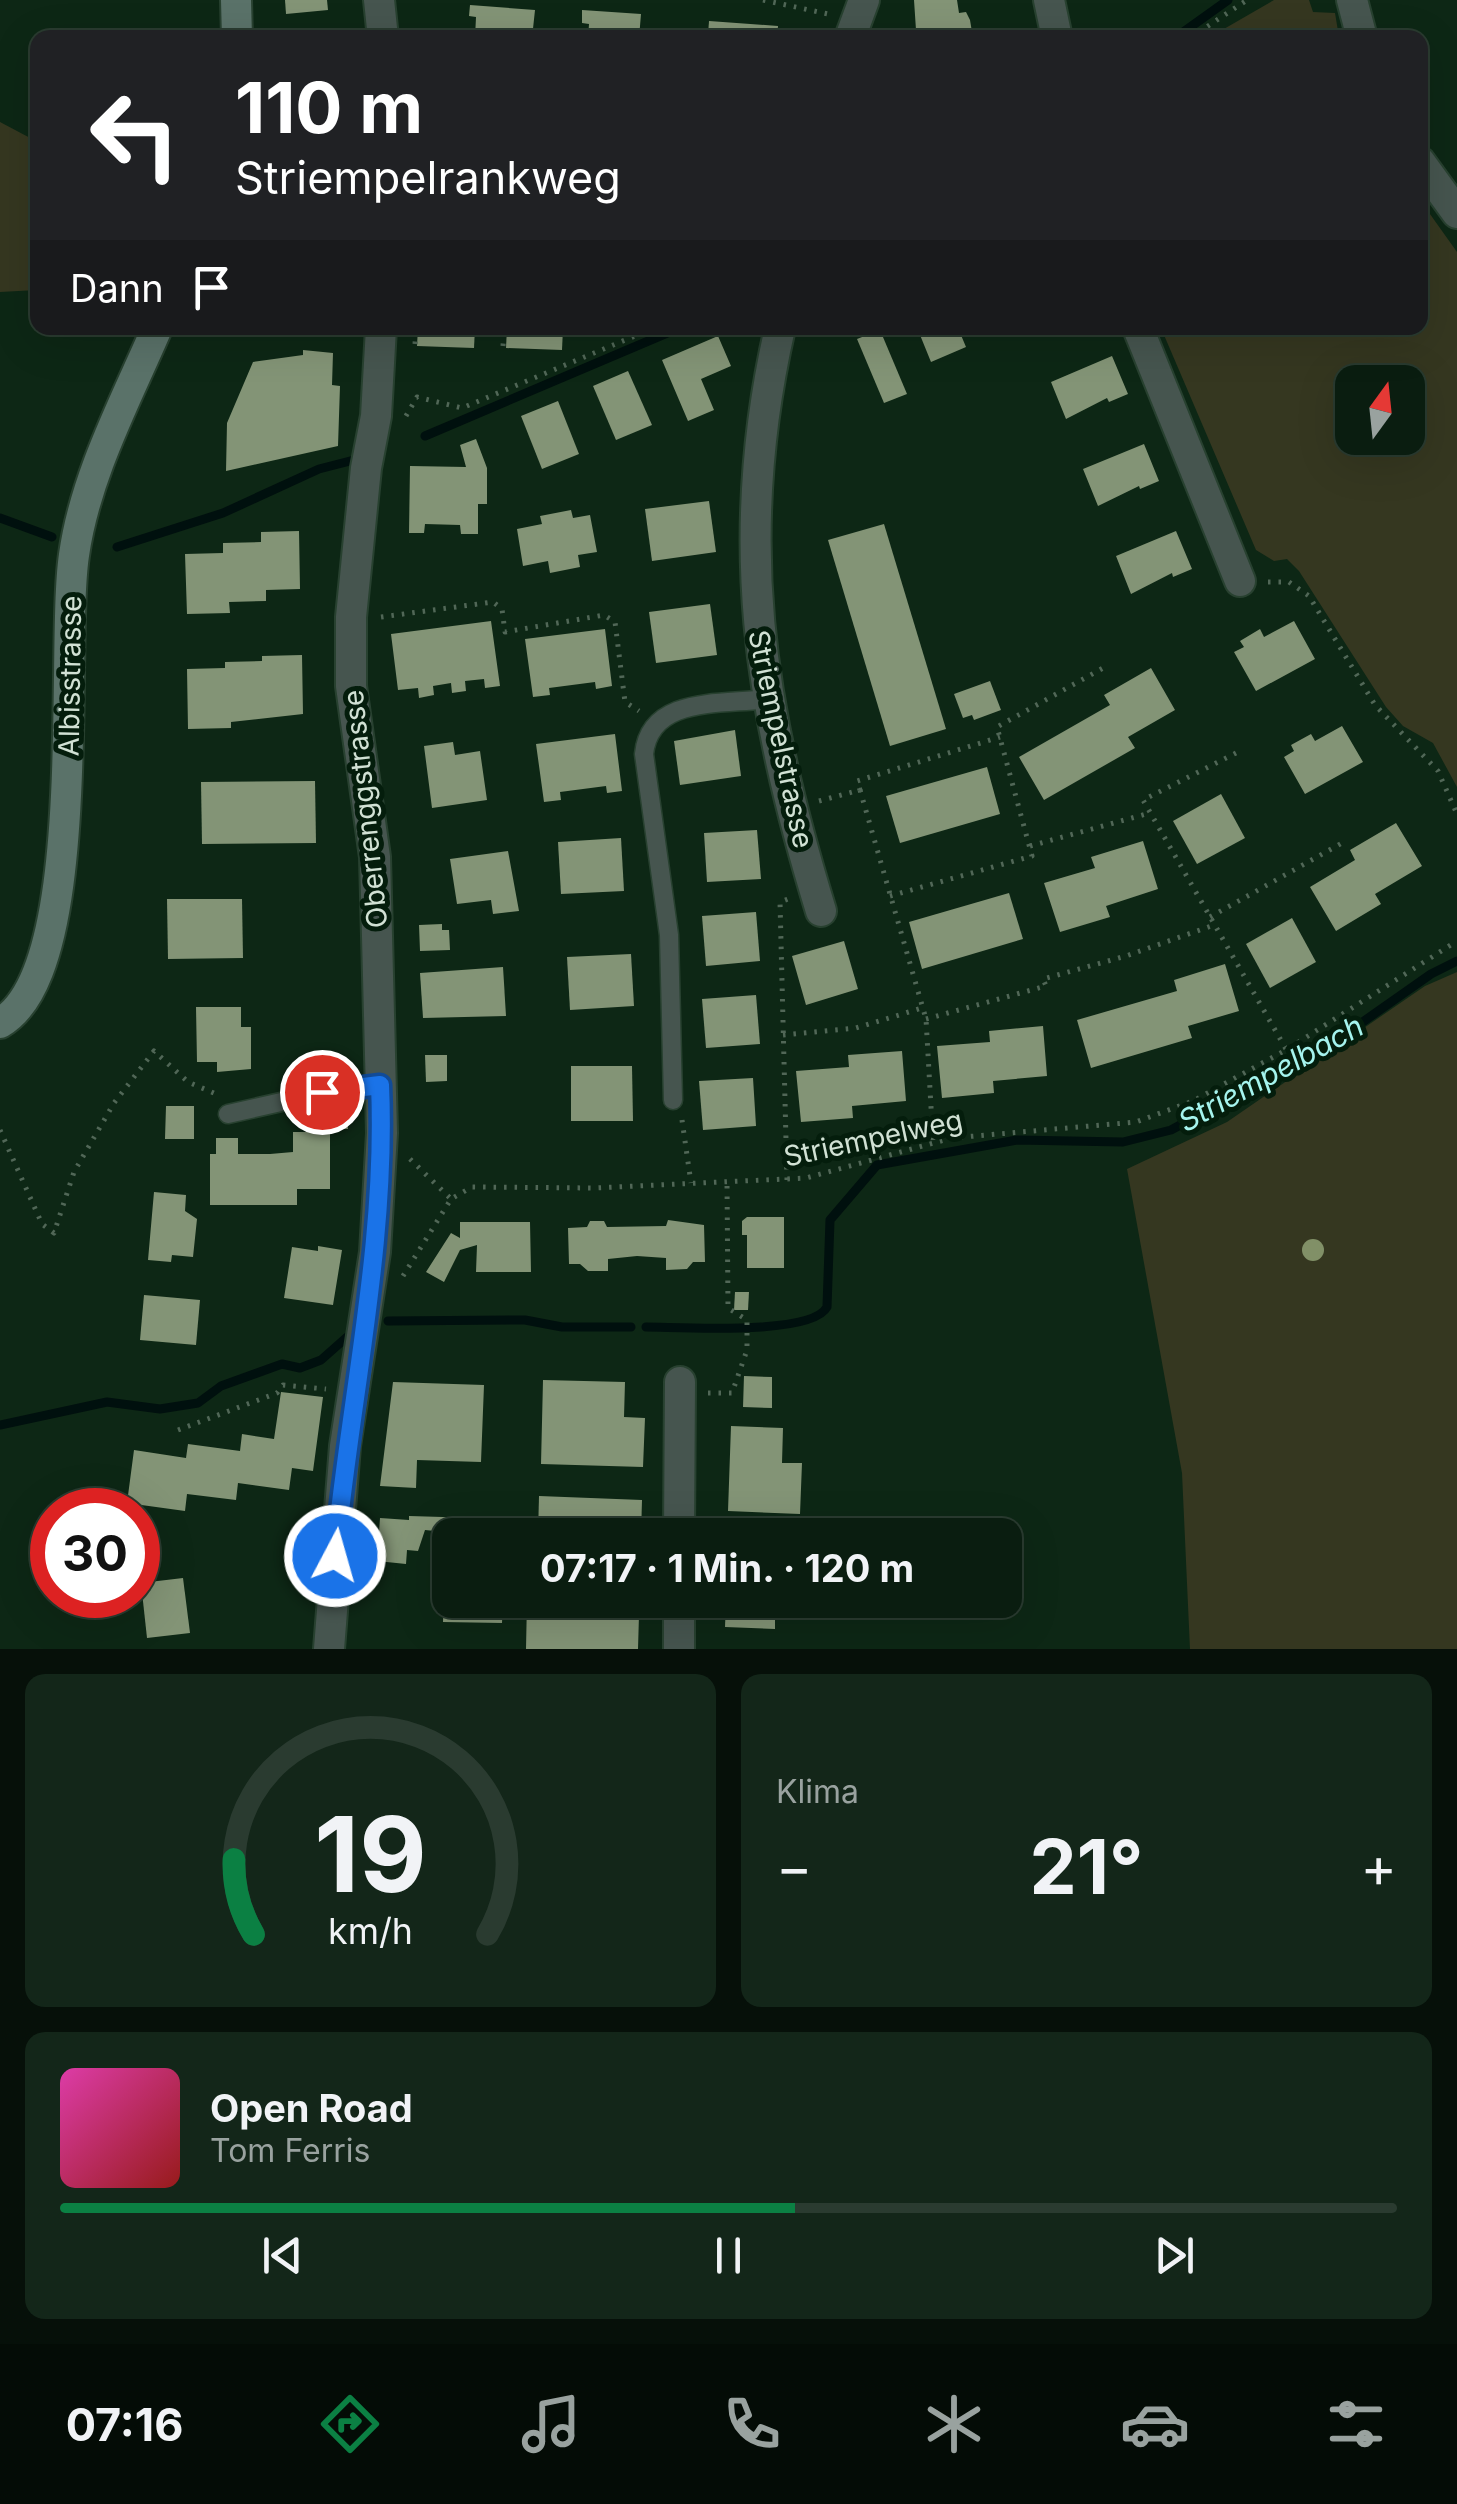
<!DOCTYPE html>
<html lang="de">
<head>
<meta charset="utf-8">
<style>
	:root { --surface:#0a1d10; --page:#132619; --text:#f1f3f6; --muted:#99a29f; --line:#2a3b30; --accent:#0b8043 }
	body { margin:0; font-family:Inter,sans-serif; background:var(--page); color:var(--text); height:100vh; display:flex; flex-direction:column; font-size:38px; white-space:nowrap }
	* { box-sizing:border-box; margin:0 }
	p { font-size:32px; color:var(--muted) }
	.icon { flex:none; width:55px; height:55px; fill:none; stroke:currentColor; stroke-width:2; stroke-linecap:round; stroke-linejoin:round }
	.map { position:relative; height:1649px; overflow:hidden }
	.sheet { display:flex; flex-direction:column; gap:25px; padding:25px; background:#061009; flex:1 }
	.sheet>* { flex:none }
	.hud { position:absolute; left:30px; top:30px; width:1398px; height:305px; border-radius:20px; box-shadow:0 10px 40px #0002,0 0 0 2px var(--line); background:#202124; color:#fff; overflow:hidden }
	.needle { width:65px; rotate:15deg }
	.buttons { position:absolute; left:1335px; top:365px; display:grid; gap:20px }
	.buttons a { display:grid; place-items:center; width:90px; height:90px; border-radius:20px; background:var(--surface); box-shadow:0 10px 40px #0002,0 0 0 2px var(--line); font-size:50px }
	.speed { position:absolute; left:30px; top:1488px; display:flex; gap:20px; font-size:50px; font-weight:700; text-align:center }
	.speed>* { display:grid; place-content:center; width:130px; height:130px; border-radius:50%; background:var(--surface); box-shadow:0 10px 40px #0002,0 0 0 2px var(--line); line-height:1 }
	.speed .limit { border:15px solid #d22; background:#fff; color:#111 }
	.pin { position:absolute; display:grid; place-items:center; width:85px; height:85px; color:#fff; margin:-42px; border:5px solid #fff; border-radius:50%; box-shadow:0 2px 10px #0007 }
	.me { position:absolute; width:110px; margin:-55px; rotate:6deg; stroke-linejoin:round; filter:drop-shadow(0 0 8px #0008) }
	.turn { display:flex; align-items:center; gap:35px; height:210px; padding:0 40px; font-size:45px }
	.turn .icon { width:130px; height:130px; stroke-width:2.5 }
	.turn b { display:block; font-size:70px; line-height:85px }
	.then { display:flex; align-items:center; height:95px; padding:0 40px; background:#0003; gap:20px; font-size:38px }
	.big { font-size:75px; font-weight:700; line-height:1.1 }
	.sheet .widget { flex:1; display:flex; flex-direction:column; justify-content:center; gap:15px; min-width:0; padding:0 35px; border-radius:20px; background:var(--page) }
	.sheet .dial { align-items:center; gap:0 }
	.dial svg { height:260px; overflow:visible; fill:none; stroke:var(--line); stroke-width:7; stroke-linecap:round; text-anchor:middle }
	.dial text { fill:var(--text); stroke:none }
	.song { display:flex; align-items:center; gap:30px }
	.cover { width:120px; height:120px; border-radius:15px; background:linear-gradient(135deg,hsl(320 70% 55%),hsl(0 70% 35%)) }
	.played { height:10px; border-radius:5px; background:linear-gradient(90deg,var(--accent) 55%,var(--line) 55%) }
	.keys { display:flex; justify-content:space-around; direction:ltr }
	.heat { display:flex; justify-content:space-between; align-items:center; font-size:55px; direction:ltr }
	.sheet .tiles { flex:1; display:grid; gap:25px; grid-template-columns:1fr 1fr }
	.widget:last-child { grid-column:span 2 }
	.trip { position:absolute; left:432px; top:1518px; width:590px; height:100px; border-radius:20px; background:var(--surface); box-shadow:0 10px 40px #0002,0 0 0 2px var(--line); font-weight:700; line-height:100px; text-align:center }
	.tab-bar { display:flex; height:160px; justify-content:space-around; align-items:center; background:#040c06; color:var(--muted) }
	.tab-bar .icon { width:70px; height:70px }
	.tab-bar .active { color:var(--accent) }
	.tab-bar b { font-size:45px; color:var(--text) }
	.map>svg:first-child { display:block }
	.green { fill:#353720; fill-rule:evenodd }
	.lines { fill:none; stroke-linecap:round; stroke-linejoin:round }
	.stream { stroke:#00100e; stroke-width:9 }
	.building { fill:#839476 }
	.lane-casing { stroke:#284130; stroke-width:21 }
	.street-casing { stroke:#284130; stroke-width:34 }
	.secondary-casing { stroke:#284130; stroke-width:34 }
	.path { stroke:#516757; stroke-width:5; stroke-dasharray:2.5 8; stroke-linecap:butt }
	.lane { stroke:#46554f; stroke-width:18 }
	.street { stroke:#46554f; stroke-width:30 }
	.secondary { stroke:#5a7269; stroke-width:30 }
	.tree { fill:#819067 }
	.route-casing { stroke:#114b97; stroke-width:25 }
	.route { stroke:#1a73e8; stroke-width:18 }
	.labels { text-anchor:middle; stroke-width:10; stroke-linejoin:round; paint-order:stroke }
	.street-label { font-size:28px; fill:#d1e1d4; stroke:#041d0c }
	.water-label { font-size:30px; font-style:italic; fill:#a5f4ee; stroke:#041d0c }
</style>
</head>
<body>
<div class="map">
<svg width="1457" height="1649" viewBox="0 0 1457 1649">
	<rect width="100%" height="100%" fill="#0d2715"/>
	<g class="green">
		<polygon points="1274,0 1309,0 1313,12 1335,13 1339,37 1210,37"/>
		<polygon points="0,122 34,140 29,233 37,235 37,290 0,292"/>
		<path d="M1420,200L1457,252V787L1433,743L1403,726L1386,707L1299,571L1287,559L1274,561L1256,550L1161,328H1420ZM1408,382V438H1352V382Z"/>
		<polygon points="1457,972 1457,1649 1190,1649 1182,1473 1127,1169 1227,1122 1425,986"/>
	</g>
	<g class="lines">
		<g class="stream">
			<polyline points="1175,38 1228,0"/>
			<polyline points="425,436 679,328"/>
			<polyline points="0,518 52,537"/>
			<polyline points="117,547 223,513 319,469 354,460"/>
			<polyline points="388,1321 525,1320 562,1327 631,1327"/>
			<path d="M646,1327C680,1327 812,1336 827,1307L830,1220L877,1165L1017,1140L1123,1142L1171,1130L1337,1040L1431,974L1457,961"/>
			<polyline points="0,1425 107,1402 160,1409 198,1403 221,1386 282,1364 300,1368 321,1360 347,1337"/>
		</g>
	</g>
	<g class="building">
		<polygon points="285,0 327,0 328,10 286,14"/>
		<polygon points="914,0 957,0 959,13 966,12 970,20 973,38 922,38 921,29 916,30"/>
		<polygon points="470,5 535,10 532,38 475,38 476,17 469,16"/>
		<polygon points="582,10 641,14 639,38 588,38 589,24 582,23"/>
		<polygon points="709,21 778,26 777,38 716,38 708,35"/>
		<polygon points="418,328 475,328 474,348 417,346"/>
		<polygon points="507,328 563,328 562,350 506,348"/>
		<polygon points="901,328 958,328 966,347 931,362 918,330 904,335"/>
		<polygon points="880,330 907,394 884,403 857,339"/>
		<polygon points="718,336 731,366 701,379 714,410 688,421 662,360"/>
		<polygon points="303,350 333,353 332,385 340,386 338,446 226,471 227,423 253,362 303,355"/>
		<polygon points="1112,356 1128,394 1109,402 1107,398 1066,419 1051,382"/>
		<polygon points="628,371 652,425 616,440 593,386"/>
		<polygon points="558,401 579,454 542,469 521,416"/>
		<polygon points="476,439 487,468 487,504 478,504 478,534 461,534 460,525 425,524 424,533 409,533 410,466 466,467 460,445"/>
		<polygon points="1144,444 1159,481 1140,489 1139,486 1098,506 1083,469"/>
		<polygon points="709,501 716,552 652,561 645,509"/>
		<polygon points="571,510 573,518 590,515 597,552 578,555 580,567 550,573 548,561 523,566 517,529 542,524 540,516"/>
		<polygon points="884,524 946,729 890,746 828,540"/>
		<polygon points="299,531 300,589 266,590 266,601 229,602 230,613 187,614 185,554 223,553 223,543 261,542 261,532"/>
		<polygon points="1176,531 1192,569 1173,577 1172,573 1131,594 1116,556"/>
		<polygon points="710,604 717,655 656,663 649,612"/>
		<polygon points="491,621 500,686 485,688 484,679 465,681 466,691 452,693 451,683 433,686 434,695 419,698 418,688 398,690 391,634"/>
		<polygon points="1294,621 1315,659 1256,691 1234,652 1244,647 1240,641 1260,629 1264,637"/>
		<polygon points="605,629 612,686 596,689 595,682 549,688 550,695 533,697 525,639"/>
		<polygon points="302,655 303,714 231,722 231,728 188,729 187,669 225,668 225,662 262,661 262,656"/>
		<polygon points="1151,668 1175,710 1128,737 1135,748 1044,800 1019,757 1110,705 1104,695"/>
		<polygon points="990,681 1001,710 974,720 972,715 963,718 954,694"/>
		<polygon points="1342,726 1363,762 1305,794 1284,757 1294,751 1291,745 1311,734 1315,741"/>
		<polygon points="735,730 741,776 680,785 674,741"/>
		<polygon points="615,734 622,791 607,793 606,786 560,792 561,800 544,802 536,744"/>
		<polygon points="453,742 455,755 480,751 487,800 432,808 424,746"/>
		<polygon points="987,767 1000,814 900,843 886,796"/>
		<polygon points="315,781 316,843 202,844 201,782"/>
		<polygon points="1221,794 1245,838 1197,864 1173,821"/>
		<polygon points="1396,823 1422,866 1375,894 1381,904 1336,931 1310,887 1355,860 1350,850"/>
		<polygon points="757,830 761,879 707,882 704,833"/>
		<polygon points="621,838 624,891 561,894 558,842"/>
		<polygon points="1143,841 1158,889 1106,906 1110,917 1060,932 1044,883 1095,868 1091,857"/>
		<polygon points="508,851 519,911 493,914 491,900 457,904 450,859"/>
		<polygon points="1009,893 1023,939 922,969 909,922"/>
		<polygon points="167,899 242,899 243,958 168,959"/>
		<polygon points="756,912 760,961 706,966 702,916"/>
		<polygon points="1292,918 1316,962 1270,988 1246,944"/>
		<polygon points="442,924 442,930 449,930 450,950 420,951 419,925"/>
		<polygon points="844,941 858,989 806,1005 792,956"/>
		<polygon points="631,954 634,1006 570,1010 567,957"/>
		<polygon points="1225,964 1239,1011 1188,1026 1192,1038 1091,1068 1077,1020 1177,991 1174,980"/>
		<polygon points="503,967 506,1016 423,1018 420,973"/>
		<polygon points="756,995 760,1044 706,1048 702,999"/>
		<polygon points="196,1007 241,1007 241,1027 251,1027 251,1069 217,1072 217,1062 197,1062"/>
		<polygon points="1043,1026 1047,1076 993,1081 994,1093 942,1098 937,1046 990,1042 989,1031"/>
		<polygon points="902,1051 906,1101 852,1106 853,1118 801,1122 796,1071 849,1067 848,1055"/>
		<polygon points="425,1055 447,1055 447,1081 426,1082"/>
		<polygon points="571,1066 632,1066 633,1121 571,1121"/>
		<polygon points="753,1078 756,1126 703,1130 699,1081"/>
		<polygon points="166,1106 194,1106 194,1139 165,1139"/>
		<polygon points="333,1106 348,1107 348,1129 333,1129"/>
		<polygon points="293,1132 330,1132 330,1189 297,1189 297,1205 210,1205 210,1154 216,1154 216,1138 238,1138 238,1154 270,1154 293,1152"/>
		<polygon points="154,1192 186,1195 185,1211 197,1219 193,1257 172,1255 171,1262 148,1260"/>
		<polygon points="747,1217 784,1217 784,1268 747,1268 747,1235 742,1235 742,1221"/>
		<polygon points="668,1220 704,1225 705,1262 693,1262 687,1269 666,1270 666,1258 637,1256 608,1259 608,1271 588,1271 580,1264 569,1264 568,1228 587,1227 590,1221 604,1221 607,1227 666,1226"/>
		<polygon points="460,1222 530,1222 531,1272 476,1272 477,1245 460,1250 444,1282 426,1272 451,1233 460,1238"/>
		<polygon points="318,1246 342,1250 333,1305 284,1298 292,1247 318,1251"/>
		<polygon points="735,1292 749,1292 748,1310 734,1310"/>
		<polygon points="144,1295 200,1300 196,1345 140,1340"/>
		<polygon points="744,1376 772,1377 772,1408 743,1407"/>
		<polygon points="543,1380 625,1382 624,1417 645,1418 643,1467 541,1464"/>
		<polygon points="393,1382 484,1385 481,1462 417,1460 416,1488 380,1486"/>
		<polygon points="281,1392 323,1397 313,1471 292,1468 289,1490 238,1483 236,1500 187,1494 185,1511 127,1503 134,1450 186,1458 188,1444 240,1451 242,1434 274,1439"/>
		<polygon points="731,1426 783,1428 782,1463 802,1463 800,1514 728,1511"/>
		<polygon points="539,1496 642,1500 641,1535 538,1535"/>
		<polygon points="409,1516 477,1518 476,1535 425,1530 418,1551 407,1550 406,1564 377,1561 380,1518 409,1520"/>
		<polygon points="446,1533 450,1533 450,1600 503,1600 502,1623 443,1622"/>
		<polygon points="183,1578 190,1633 147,1638 141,1583"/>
		<polygon points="527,1600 618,1600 618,1614 639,1615 638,1649 526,1649"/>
		<polygon points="726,1600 775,1600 775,1629 725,1627"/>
	</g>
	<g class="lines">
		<defs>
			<g id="lane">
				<path d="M673,1100L669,935L644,754C650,696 720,705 767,699"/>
				<polyline points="228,1114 352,1086 380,1085"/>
			</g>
			<g id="street">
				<polyline points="379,0 383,38"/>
				<polyline points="1049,0 1057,38"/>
				<polyline points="1352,0 1362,38"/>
				<polyline points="850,38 864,0"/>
				<polyline points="1420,162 1457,213"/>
				<path d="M780,328C732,538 759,708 821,911"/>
				<polyline points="1138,328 1240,581"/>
				<polyline points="679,1535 680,1382"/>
				<polyline points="329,1649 345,1446 375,1252 382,1133 375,857 351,686 351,617 366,468 376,416 381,328"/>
				<polyline points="679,1649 679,1600"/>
			</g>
			<g id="secondary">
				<polyline points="236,0 237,38"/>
				<path d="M0,1023C90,971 60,651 74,555C85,476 126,400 157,328"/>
			</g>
		</defs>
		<use href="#lane" class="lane-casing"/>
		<use href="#street" class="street-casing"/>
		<use href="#secondary" class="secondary-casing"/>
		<g class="path">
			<polyline points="763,0 828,14"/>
			<polyline points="1190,38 1247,0"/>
			<polyline points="415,344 416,328"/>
			<polyline points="503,346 504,328"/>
			<polyline points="406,416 417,397 462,408 654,328"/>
			<polyline points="1268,582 1289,582 1309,596 1375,705 1438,771 1457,814"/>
			<polyline points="381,617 493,602 502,609 505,632 604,615 615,622 625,702 639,711"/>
			<polyline points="1236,753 1143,800 1286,1049"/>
			<polyline points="860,790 926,1019 933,1142"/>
			<polyline points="819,801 860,790 857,781 1000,737"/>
			<polyline points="1030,846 1150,813"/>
			<polyline points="890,896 1032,856 997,727 1103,668"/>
			<polyline points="1210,917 1342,843"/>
			<polyline points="926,1019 1046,986 1043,979 1126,956 1214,925"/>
			<polyline points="783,1035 856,1028 922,1008"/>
			<polyline points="682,1120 691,1183"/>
			<polyline points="0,1130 42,1224 54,1233 74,1172 114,1103 154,1051 188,1082 216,1094"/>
			<polyline points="410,1159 451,1199"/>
			<polyline points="787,1180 780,902 788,899"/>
			<polyline points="403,1276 451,1199 472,1187 595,1188 806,1178 952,1138 1136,1122 1193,1101 1286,1050 1457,941"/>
			<polyline points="708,1393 732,1393 747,1350 747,1320 728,1308 727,1184"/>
			<polyline points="178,1430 277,1393 283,1385 326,1389"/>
		</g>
		<use href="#lane" class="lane"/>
		<use href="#street" class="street"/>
		<use href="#secondary" class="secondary"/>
	</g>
	<circle class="tree" cx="1313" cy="1250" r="11"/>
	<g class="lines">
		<defs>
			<path id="route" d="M322,1092L380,1085C387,1243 350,1399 335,1556"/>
		</defs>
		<use href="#route" class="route-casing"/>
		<use href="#route" class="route"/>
	</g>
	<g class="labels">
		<g class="street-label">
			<text transform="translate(70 676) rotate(-89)" y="10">Albisstrasse</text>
			<text transform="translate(781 739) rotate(78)" y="10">Striempelstrasse</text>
			<text transform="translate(365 809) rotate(-96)" y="10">Oberrenggstrasse</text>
			<text transform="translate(873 1138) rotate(-12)" y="10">Striempelweg</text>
		</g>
		<g class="water-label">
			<text transform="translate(1271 1074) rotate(-29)" y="10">Striempelbach</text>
		</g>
	</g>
</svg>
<div class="buttons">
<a><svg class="needle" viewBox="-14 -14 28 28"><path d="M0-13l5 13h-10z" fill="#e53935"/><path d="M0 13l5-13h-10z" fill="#99a29f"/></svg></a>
</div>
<div class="speed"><div class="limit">30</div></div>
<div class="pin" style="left:322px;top:1092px;background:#d93025"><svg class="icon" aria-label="arrive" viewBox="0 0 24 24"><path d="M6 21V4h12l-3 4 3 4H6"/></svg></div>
<svg class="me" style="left:335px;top:1556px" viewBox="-20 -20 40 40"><circle r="17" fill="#1a73e8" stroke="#fff" stroke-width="3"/><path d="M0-11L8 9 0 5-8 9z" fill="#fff"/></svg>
<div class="trip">07:17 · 1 Min. · 120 m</div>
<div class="hud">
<div class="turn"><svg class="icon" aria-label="left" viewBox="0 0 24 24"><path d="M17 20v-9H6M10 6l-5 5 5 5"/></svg><div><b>110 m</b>Striempelrankweg</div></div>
<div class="then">Dann<svg class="icon" aria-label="arrive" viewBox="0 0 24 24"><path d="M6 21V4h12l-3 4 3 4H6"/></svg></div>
</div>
</div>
<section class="sheet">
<div class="tiles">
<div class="widget dial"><svg viewBox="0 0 100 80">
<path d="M14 69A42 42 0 1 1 86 69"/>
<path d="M14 69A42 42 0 0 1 8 46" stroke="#0b8043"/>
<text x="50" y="56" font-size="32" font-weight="700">19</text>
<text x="50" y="72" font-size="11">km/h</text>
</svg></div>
<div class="widget"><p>Klima</p>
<div class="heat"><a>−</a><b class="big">21°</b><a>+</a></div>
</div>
<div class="widget">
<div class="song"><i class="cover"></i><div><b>Open Road</b><p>Tom Ferris</p></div></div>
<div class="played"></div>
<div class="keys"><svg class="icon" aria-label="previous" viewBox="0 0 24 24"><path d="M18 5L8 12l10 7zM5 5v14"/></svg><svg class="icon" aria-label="pause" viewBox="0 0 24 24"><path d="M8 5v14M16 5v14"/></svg><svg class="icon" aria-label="next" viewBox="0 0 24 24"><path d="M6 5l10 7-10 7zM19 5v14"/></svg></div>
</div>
</div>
</section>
<nav class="tab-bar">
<b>07:16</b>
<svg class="icon active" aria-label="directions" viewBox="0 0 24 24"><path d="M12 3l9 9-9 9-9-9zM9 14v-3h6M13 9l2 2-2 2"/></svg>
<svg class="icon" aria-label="music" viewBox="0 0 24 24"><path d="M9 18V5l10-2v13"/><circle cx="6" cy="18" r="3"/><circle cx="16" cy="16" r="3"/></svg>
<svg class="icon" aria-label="phone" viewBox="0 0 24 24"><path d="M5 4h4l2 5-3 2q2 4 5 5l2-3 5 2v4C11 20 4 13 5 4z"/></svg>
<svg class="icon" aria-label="climate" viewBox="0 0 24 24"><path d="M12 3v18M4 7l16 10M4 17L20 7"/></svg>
<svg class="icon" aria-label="car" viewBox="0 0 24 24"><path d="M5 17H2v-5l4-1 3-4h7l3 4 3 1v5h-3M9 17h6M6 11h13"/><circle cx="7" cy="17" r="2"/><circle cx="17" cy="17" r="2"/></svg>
<svg class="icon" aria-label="filters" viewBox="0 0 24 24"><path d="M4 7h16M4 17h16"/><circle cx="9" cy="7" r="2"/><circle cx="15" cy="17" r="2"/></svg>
</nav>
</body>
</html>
